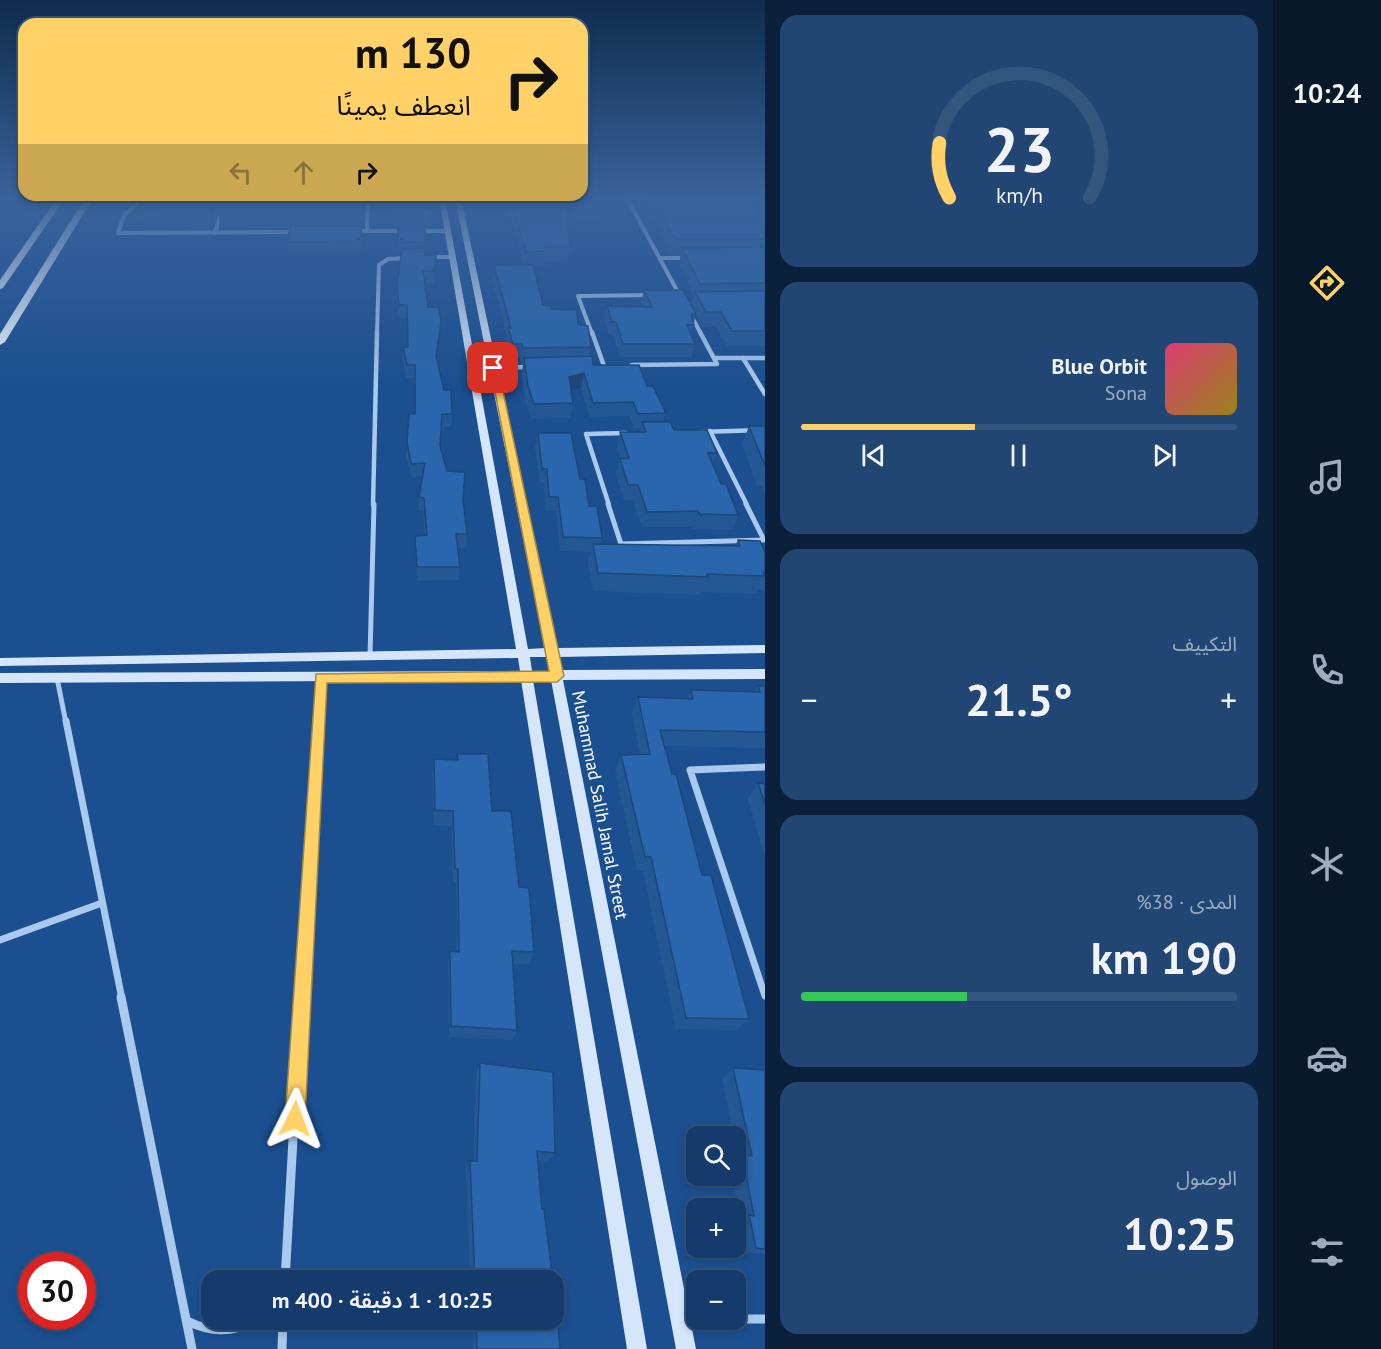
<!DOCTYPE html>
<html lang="ar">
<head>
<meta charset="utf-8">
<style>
	:root { --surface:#143b6b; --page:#214673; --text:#f1f3f6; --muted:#9dadc1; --line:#33557e; --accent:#ffd166 }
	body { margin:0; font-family:"PT Sans","Noto Sans Arabic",sans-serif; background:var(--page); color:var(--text); direction:rtl; height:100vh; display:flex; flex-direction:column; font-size:22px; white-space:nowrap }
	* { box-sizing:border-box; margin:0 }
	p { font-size:20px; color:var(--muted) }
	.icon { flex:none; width:33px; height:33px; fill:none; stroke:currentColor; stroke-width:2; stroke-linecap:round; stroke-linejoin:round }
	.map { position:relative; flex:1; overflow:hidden; direction:ltr }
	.details { display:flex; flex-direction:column; gap:15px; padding:15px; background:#0b203b; width:508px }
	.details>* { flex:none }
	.hud { position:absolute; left:18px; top:18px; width:570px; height:183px; border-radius:18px; box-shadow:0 3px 9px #0003,0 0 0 2px var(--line); direction:rtl; background:#ffd166; color:#111; overflow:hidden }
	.tools { position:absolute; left:686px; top:1126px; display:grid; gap:12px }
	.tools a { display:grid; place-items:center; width:60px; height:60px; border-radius:12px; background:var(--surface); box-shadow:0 3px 9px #0003,0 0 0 2px var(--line); font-size:30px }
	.speed { position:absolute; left:18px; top:1252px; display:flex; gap:12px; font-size:30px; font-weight:700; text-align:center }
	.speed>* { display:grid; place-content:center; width:78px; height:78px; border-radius:50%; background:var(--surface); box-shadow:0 3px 9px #0003,0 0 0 2px var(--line); line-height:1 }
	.speed .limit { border:9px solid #d22; background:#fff; color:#111 }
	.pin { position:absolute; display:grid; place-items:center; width:51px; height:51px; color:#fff; margin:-26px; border-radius:12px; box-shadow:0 3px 9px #0006 }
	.me { position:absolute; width:66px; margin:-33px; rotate:3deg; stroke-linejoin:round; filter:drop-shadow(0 0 4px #0008) }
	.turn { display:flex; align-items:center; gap:21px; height:126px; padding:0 18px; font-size:27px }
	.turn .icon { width:78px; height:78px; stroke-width:2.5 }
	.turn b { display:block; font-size:42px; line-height:51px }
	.lanes { display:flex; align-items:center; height:57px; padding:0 18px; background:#0003; justify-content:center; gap:30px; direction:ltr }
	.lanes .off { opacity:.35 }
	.big { font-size:45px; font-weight:600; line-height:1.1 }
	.details .widget { flex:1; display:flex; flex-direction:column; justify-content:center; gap:9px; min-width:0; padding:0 21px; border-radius:18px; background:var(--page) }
	.details .dial { align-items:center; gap:0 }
	.dial svg { height:156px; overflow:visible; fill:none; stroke:var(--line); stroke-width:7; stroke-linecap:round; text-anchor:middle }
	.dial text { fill:var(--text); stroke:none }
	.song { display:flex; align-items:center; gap:18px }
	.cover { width:72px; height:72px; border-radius:9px; background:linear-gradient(135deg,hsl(340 70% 55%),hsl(50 70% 35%)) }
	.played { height:6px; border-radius:3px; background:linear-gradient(90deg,var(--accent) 40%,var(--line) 40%) }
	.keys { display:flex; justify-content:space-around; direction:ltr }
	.heat { display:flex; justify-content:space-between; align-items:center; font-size:33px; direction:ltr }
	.charge { height:9px; border-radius:4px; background:linear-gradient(90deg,#34c759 38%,var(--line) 0) }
	.trip { position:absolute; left:201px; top:1270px; width:363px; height:60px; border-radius:18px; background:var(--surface); box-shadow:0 3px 9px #0003,0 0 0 2px var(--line); font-weight:600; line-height:60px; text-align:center; direction:rtl }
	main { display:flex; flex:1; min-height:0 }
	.tabs { display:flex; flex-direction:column; width:108px; justify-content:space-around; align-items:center; background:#08182b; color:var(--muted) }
	.tabs .icon { width:42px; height:42px }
	.tabs .active { color:var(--accent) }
	.tabs b { font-size:27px; color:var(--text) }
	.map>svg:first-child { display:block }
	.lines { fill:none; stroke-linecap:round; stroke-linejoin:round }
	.street-far4 { stroke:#a9c9ee; stroke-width:4 }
	.street-far3 { stroke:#a9c9ee; stroke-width:4.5 }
	.street-far2 { stroke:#a9c9ee; stroke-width:5 }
	.street-far1 { stroke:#a9c9ee; stroke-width:7 }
	.street { stroke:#a9c9ee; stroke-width:9 }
	.secondary { fill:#d6e6fa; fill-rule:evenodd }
	.primary { fill:#f0f6ff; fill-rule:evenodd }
	.wall { fill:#245895 }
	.shaded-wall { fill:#1d4779 }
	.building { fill:#2a66ad; stroke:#1d4779; stroke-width:1.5 }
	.route { fill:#ffd166; stroke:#a68842; stroke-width:1.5 }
	.labels { text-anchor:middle; stroke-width:6; stroke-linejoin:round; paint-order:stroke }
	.street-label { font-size:18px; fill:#fff; stroke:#1b4f8f }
</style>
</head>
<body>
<main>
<nav class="tabs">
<b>10:24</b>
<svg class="icon active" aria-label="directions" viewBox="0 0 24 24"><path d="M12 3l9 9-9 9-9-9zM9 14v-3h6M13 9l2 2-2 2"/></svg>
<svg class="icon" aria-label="music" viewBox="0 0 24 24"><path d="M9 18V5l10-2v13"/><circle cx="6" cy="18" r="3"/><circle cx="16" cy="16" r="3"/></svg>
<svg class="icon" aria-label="phone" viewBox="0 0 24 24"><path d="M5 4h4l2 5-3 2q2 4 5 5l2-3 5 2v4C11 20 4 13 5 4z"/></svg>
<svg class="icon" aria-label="climate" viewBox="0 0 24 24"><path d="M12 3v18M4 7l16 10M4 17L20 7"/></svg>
<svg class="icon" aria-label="car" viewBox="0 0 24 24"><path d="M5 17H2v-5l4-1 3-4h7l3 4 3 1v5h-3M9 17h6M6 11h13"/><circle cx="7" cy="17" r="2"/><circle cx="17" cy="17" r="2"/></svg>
<svg class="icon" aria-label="filters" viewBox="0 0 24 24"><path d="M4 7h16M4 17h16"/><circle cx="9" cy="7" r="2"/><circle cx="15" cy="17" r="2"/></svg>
</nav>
<section class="details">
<div class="widget dial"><svg viewBox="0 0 100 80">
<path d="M14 69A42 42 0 1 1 86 69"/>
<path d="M14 69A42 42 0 0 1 9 41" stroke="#ffd166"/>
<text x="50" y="56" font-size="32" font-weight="700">23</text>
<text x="50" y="72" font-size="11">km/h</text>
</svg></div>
<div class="widget">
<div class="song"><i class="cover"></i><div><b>Blue Orbit</b><p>Sona</p></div></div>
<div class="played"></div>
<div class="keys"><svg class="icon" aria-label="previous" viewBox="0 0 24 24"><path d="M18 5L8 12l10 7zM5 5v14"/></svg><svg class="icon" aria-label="pause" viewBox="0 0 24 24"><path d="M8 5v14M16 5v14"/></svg><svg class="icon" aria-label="next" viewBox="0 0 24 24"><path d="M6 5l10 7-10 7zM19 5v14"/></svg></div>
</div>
<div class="widget"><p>التكييف</p>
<div class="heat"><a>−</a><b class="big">21.5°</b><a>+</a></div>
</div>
<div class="widget"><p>المدى · 38%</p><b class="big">190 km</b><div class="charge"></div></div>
<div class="widget"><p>الوصول</p><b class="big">10:25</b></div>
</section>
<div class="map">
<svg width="765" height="1349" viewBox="0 0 765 1349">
	<rect width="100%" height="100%" fill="#1b4f8f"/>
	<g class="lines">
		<g class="street-far4">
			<polyline points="143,198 124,215 118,233 297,232"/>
			<polyline points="627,198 680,296"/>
			<polyline points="627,198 653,198"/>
			<polyline points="356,231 405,231"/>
			<polyline points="367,231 368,198"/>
			<polyline points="419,231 448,231"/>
			<polyline points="215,233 225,198"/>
			<polyline points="429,257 453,257"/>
			<polyline points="659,258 686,258"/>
			<polyline points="691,315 701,334"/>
			<polyline points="377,334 379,265 388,259 407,258"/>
			<polyline points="592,334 578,296 650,295"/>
		</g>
		<g class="street-far3">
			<polyline points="592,332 604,366"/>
			<polyline points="714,358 765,358"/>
			<polyline points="743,358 765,394"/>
			<polyline points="632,365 717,364 700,332"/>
			<polyline points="493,368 529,367"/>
			<polyline points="710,431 747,505"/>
			<polyline points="699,432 765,430"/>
			<polyline points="373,505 377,332"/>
			<polyline points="609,505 586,434 626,433"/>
		</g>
		<g class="street-far2">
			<polyline points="608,504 621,544 764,540 746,504"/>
			<polyline points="370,656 374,504"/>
			<polyline points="57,678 66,723"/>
			<polyline points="317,723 320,678"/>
		</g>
		<g class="street-far1">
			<polyline points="66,721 122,999"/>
			<polyline points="765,767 690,770 765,996"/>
			<polyline points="0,940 102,903"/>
			<polyline points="301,999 317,721"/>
		</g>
		<g class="street">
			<polyline points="121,997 192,1349"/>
			<polyline points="285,1281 301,997"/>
			<polyline points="735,1319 765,1319"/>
			<polyline points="684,1320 696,1319"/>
			<path d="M187,1321C212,1333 233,1333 257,1320"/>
			<polyline points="282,1349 283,1320"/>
		</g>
		<path class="secondary" d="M439,198H445L528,649L545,648L455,198H461L557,648L765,645V653L559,657L562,670L765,669V679L563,680L696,1349H676L551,680H533L647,1349H627L521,680L0,683V673L520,671L518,658L0,666V658L516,649ZM530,657H547L550,671H532Z"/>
		<g class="primary">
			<polygon points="57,198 65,198 3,288 0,289 0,280"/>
			<polygon points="85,198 93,198 5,342 0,345 0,334"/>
		</g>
	</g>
	<g class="wall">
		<polygon points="221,198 212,227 144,226 141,213"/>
		<polygon points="397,198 430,198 430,226 425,226 425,255 435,268 434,284 425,283 428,307 441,323 440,336 436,359 444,390 452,414 451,427 441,427 440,446 447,471 463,500 467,534 466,548 458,548 460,567 459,580 417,581 415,549 415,536 425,535 423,511 419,511 419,497 423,476 411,477 406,456 407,442 415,414 415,378 406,378 403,360 403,347 408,347 407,318 399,318 396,296 397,283 402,250 398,250 399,199"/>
		<polygon points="505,198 595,198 599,204 596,218 575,219 574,216 566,217 570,247 567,261 546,261 545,266 534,266 543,305 578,325 591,347 589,356 593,365 647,386 666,413 663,422 674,430 717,453 713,464 721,484 738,515 732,530 693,529 692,527 642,527 633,500 624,500 616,474 620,459 617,447 620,432 640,432 641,428 634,428 629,416 590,417 581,388 571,390 573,403 570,418 531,419 525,400 522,372 523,363 521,363 520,358 511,359 506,342 507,335 492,279 494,265 524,265"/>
		<polygon points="646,198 747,198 765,223 765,346 727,346 716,327 702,327 696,315 691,334 695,344 691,357 620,357 613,335 609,335 604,319 607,306 643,307 641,303 644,290 691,306 694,296 679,262 681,254 675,254 670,251 645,202"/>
		<polygon points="361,214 362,249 357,249 357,251 289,252 288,242 290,228 221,228 219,215"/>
		<polygon points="749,426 765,426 765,491 762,486 757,486 742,444"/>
		<polygon points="538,433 580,479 589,506 602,538 600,544 735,546 738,540 765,552 765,591 758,590 756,594 701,592 700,595 593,591 588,562 591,552 560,551 556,511 546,511 544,483 540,483 535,447"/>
		<polygon points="758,686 765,686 765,748 664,746 702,875 749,1019 737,1030 676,1029 643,871 637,871 615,770 621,755 640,755 632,713 638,697 687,698 691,690 755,691"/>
		<polygon points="457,754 492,811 519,887 534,952 529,964 513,964 517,1030 512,1040 449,1037 448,964 450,951 457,952 456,883 453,883 451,826 434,825 432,775 434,759 457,760"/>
		<polygon points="758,783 765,784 765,857 748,799"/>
		<polygon points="480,1063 555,1153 548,1161 537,1160 542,1209 553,1281 470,1281 466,1169 470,1161 473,1161 476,1075"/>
		<polygon points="733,1068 765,1070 765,1254 742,1252 736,1220 740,1219 732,1176 735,1176 735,1159 738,1158 735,1143 735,1137 734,1137 722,1078"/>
		<polygon points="472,1320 554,1320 560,1349 473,1349"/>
	</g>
	<g class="shaded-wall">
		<polygon points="215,198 221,198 212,227 210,215"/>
		<polygon points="577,202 574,216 562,218 565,204"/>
		<polygon points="441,323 440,336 435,369 436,356"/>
		<polygon points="584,373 581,388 566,391 569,377"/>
	</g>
	<g class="building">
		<polygon points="148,198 215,198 210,215 141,213"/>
		<polygon points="224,198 358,198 361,214 219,215"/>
		<polygon points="399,198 430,198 430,214 398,215"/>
		<polygon points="511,198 595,198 599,204 577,205 577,202 565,204 570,247 546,247 547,251 526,252"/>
		<polygon points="653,198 747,198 765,223 765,239 679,239 674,237"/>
		<polygon points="398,225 425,225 425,242 403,242 403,239 398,239"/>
		<polygon points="290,226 361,226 362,239 357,239 357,241 288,242"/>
		<polygon points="765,247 765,283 700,284 682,248"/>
		<polygon points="425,248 425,255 436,256 434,271 423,271 428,307 439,307 441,323 436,356 444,390 451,390 452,414 442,414 440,446 447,471 465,472 463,500 467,534 456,534 460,567 417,567 415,536 427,535 424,498 419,497 425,463 411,464 407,442 409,414 415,414 415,365 407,365 403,347 408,347 407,305 399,305 397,283 402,249"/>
		<polygon points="494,265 533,265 543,305 551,306 551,309 577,310 578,325 588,326 591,347 523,348 522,344 513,344 508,328 511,328"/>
		<polygon points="644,290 683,290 696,314 691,314 694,325 687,325 695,344 623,344 616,322 612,322 607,306 652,307"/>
		<polygon points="765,291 765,331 732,331 721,312 706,312 695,292"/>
		<polygon points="592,356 593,365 639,365 647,386 653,386 666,413 638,414 633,402 593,403 584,373 569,377 573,403 534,404 528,386 524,358"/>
		<polygon points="642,422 670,422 674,430 707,430 717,453 708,453 721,484 726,484 738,515 699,514 698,511 647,512 638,485 628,485 620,459 629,458 620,432 646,432"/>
		<polygon points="749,426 765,426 765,466"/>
		<polygon points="538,433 571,433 580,479 585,479 589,506 597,506 602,538 563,537 558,497 549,497 547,469 542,469"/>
		<polygon points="738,540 760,541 765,552 765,572 763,572 765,576 707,574 708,577 598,573 593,544 740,546"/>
		<polygon points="758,686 765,686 765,732 660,730 672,774 676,774 702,875 711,875 749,1019 686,1018 651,857 645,857 621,755 650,754 638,697 693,699 691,690 760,692"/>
		<polygon points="457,754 488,754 492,811 511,811 519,887 529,888 534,952 512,951 517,1030 451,1026 450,951 459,952 458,869 455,869 453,811 435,810 434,759 458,760"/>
		<polygon points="758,783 765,784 765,805"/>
		<polygon points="480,1063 553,1072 555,1153 537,1151 542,1209 544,1209 553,1281 475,1281 470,1161 477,1161"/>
		<polygon points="733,1068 765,1070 765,1249 756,1248 749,1215 754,1216 742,1155 752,1156"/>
		<polygon points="554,1282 560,1349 477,1349 476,1320 554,1320"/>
	</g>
	<linearGradient id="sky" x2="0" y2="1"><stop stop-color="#0f2b4f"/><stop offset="0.51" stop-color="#39639b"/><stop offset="1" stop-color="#39639b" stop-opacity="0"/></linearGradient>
	<rect width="765" height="387" fill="url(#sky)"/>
	<polygon class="route" points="490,366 498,368 564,676 557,682 327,683 305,1119 302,1126 295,1128 288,1126 285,1119 316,674 549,671"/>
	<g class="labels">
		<g class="street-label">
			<text transform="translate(600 805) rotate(79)" y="6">Muhammad Salih Jamal Street</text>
		</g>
	</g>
</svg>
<div class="tools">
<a><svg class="icon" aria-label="search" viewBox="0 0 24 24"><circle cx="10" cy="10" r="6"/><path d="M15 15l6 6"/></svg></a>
<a>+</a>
<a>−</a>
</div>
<div class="speed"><div class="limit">30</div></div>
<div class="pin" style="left:493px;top:368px;background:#d93025"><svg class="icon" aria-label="arrive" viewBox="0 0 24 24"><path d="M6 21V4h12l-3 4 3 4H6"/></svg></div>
<svg class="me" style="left:295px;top:1119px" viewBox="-20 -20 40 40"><path d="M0-17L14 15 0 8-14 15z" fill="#ffd166" stroke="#fff" stroke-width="4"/></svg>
<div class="trip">10:25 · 1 دقيقة · 400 m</div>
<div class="hud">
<div class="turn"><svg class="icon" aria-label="right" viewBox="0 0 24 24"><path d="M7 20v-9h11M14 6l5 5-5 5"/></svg><div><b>130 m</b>انعطف يمينًا</div></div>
<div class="lanes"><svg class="icon off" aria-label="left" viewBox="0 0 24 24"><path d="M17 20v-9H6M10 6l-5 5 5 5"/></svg><svg class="icon off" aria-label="ahead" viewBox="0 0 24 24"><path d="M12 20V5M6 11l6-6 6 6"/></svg><svg class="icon" aria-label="right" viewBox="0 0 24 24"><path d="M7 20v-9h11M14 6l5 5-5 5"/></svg></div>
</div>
</div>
</main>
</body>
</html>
